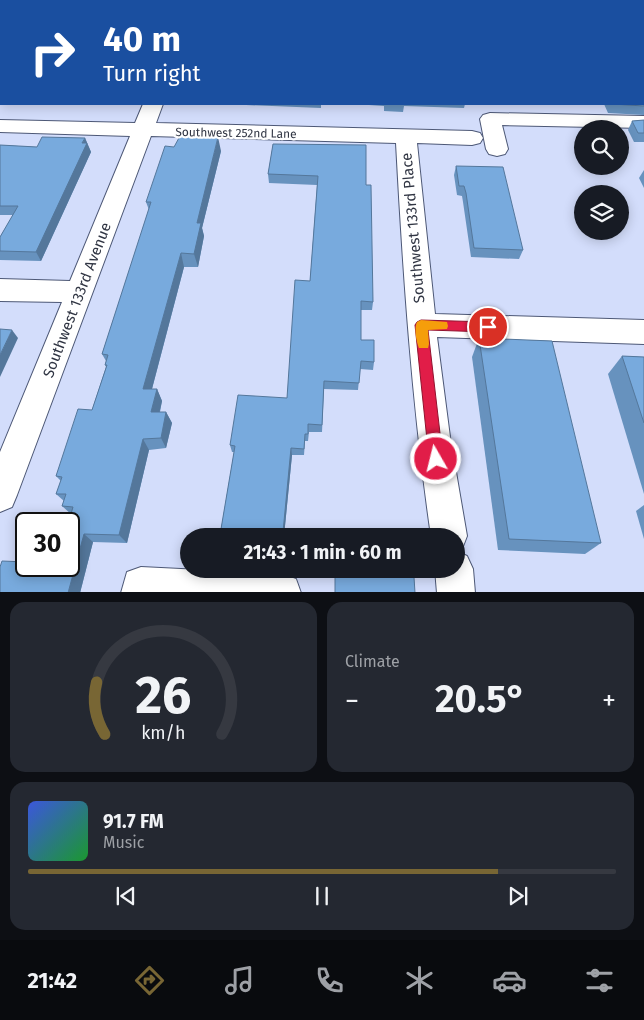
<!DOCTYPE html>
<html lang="en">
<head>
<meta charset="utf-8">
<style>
	:root { --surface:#171b24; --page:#242831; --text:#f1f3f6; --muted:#9ea1a6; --line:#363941; --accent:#786634 }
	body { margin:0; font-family:"Fira Sans",sans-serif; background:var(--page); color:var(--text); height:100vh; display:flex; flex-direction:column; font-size:19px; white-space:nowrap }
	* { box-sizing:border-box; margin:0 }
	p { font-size:16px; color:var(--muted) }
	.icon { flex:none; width:28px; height:28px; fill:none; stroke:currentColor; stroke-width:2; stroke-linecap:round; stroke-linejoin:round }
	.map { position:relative; height:592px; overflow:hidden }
	.sheet { display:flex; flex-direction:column; gap:10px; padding:10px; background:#0d0f14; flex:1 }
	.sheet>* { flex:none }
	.top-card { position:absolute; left:0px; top:0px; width:645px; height:105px; box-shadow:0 2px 12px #0003; background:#1a4fa0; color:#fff; overflow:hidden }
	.buttons { position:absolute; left:574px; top:120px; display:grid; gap:10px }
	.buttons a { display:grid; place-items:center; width:55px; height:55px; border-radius:50%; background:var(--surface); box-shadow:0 2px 12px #0003; font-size:25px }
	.speed { position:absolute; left:15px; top:512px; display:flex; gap:10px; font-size:25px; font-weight:700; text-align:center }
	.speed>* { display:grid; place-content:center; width:65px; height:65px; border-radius:50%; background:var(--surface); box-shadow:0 2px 12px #0003; line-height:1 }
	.speed .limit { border:2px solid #111; border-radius:8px; background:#fff; color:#111 }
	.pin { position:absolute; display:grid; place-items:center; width:42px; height:42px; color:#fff; margin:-21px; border:2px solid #fff; border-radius:50%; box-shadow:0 1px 5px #0007 }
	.me { position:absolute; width:55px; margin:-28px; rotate:352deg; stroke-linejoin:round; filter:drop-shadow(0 0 4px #0008) }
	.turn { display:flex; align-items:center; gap:18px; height:105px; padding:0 20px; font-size:22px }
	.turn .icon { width:65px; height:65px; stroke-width:2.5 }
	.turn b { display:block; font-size:35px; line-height:42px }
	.big { font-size:38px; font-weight:700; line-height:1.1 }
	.sheet .card { flex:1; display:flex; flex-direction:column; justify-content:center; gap:8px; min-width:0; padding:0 18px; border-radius:15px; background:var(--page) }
	.sheet .dial { align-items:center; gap:0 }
	.dial svg { height:130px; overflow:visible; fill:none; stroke:var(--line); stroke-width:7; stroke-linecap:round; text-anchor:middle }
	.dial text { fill:var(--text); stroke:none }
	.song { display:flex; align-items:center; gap:15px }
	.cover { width:60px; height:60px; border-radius:8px; background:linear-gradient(135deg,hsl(230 70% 55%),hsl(130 70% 35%)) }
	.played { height:5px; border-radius:2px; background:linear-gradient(90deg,var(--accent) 80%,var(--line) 80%) }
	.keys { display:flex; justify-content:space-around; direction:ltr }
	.heat { display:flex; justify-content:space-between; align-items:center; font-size:28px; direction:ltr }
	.sheet .tiles { flex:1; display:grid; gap:10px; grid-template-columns:1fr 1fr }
	.card:last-child { grid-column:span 2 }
	.trip { position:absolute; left:180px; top:528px; width:285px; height:50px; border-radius:25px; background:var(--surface); box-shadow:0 2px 12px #0003; font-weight:700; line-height:50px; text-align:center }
	.dock { display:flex; height:80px; justify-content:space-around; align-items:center; background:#090b0e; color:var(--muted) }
	.dock .icon { width:35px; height:35px }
	.dock .active { color:var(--accent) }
	.dock b { font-size:22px; color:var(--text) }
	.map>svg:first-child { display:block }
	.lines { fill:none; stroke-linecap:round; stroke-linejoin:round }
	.minor-casing { stroke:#4d5876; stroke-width:2 }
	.minor { fill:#fff; fill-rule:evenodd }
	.wall { fill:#6792be }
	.shaded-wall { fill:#54779b }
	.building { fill:#78aadd; stroke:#54779b }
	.route { fill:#e11d48; stroke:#92132f }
	.slow { fill:#f59e0b }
	.labels { text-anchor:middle; stroke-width:4.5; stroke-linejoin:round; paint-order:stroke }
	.far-street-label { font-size:12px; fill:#303543; stroke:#fff }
	.street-label { font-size:15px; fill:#303543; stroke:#fff }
</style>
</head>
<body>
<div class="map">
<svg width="644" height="593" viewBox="0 0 644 593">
	<rect width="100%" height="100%" fill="#d3ddfb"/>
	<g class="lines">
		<defs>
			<g id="minor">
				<rect x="185" y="0" width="16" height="1"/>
				<polygon points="373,0 390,0 390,1 374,1"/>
				<polygon points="624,0 641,0 641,1 625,1"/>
				<path d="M143,104H163L156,123L472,131L480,133L483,138L480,143L472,145L417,143L435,314L644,320V344L437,337L450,437L467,536L462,549L456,551L467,556L473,569L475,593H437L435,569H456V536H431C412,405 403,275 396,143L151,136L17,495L12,507L0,512V452L62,302L0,301V279L70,281L130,136L0,132V120L135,123Z"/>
				<polygon points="490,113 644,116 644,128 502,125 508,149 505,154 497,156 489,154 486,149 480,119 483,115"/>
				<polygon points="141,567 282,574 296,579 301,593 121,593 127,572"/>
			</g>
		</defs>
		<use href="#minor" class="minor-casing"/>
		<use href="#minor" class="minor"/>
	</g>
	<g class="wall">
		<polygon points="0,0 162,0 162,1 1,1 1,94 0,94"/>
		<polygon points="418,0 448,0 449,1 419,1"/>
		<polygon points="644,84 644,115 608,113 604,104 644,104"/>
		<polygon points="184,104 207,104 206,105"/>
		<polygon points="246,104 327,104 321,104 321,108 246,105"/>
		<polygon points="369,104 465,104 464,108 404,106 403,112 384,111 384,106 369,105"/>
		<polygon points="644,120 644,142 634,142 628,130 632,121"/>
		<polygon points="85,138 91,152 41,261 0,260 0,237 13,215 0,215 0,145 37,147"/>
		<polygon points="273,144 366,185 373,302 372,310 361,310 361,340 374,362 373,370 360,369 358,390 324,389 322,432 309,432 308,441 305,441 304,455 292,455 284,536 223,535 221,529 234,452 232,452 230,445 287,398 310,281 317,185 269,183 268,174"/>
		<polygon points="221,151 202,228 204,236 198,267 184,267 152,389 157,389 162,401 160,412 166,412 172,423 166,448 149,450 127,543 93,542 80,593 0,593 69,566 71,514 62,506 64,501 56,494 61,481 56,476 92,410 106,367 105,365 106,361 102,354 149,210 146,202"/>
		<polygon points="456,166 523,250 519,259 471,257 463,202 462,196 457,195 454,175"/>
		<polygon points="644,170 644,188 639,178"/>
		<polygon points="479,338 601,543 585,554 498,550 472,357"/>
		<polygon points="622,356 644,357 644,494 608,374"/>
		<polygon points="644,505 644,539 636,511"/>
	</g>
	<g class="shaded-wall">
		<polygon points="218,137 221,151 202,228 204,236 198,267 194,254 197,223"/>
		<polygon points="85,138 91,152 41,261 36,252"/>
		<polygon points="181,253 184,267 149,400 143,389"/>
		<polygon points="12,330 18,338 0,377 0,355"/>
		<polygon points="157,389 162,401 157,423 151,412"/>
		<polygon points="166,412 172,423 166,448 161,438"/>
		<polygon points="143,439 149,450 127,543 119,535"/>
		<polygon points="291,448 292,455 284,536 283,532"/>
		<polygon points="84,534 93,542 80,593 68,593"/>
	</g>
	<g class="building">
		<polygon points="0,0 157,0 156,1 1,1 1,85 0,85"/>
		<polygon points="213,0 354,0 354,1 212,1"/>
		<polygon points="425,0 448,0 449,1 426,1"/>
		<polygon points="510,0 607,0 608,1 510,1"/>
		<polygon points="644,84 644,106 612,104 644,104"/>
		<polygon points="644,120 644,133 638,133 632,121"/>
		<polygon points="180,136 218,137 197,223 201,223 194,254 181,253 143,389 157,389 151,412 166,412 161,438 143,439 119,535 84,534 68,593 0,593 0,567 2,561 26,562 26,566 69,566 69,524 68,524 73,507 62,506 66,494 56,494 62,477 56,476 78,409 92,410 107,365 105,365 108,355 102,354 151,202 146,202 165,146 174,147"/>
		<polygon points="42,137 85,138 82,143 87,143 36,252 0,251 0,237 18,206 0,206 0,145 37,147"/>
		<polygon points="273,144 366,145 366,185 371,185 373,302 361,301 361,340 374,340 374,362 361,361 359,383 324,381 322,425 308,424 308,434 305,434 304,449 291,448 283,532 221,529 235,446 230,445 238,395 287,398 295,280 310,281 318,176 268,174"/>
		<polygon points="456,166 503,167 523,250 474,248 466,193 464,186 459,186"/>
		<polygon points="0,329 12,330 0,355"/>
		<polygon points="479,338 552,341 601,543 509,539"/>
		<polygon points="622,356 644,357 644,423"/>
		<polygon points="335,574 414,577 415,593 335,593"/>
	</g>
	<polygon class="route" points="421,320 488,322 492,324 494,327 492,331 488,332 428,330 443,459 441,464 436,466 431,464 429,459 415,325 417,322"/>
	<path class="slow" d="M421,320L447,322L448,326L447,329L428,330L429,344L428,348H419C416,341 414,328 417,322Z"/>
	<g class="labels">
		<g class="far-street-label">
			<text transform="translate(236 133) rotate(1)" y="4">Southwest 252nd Lane</text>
		</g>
		<g class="street-label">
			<text transform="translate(413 228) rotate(-95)" y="5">Southwest 133rd Place</text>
			<text transform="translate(77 300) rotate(-69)" y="5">Southwest 133rd Avenue</text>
		</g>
	</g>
</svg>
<div class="buttons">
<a><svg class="icon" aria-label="search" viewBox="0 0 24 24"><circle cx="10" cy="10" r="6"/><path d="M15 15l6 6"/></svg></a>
<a><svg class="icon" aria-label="layers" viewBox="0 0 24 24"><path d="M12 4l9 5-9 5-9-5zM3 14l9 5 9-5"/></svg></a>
</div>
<div class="speed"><div class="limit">30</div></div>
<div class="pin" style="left:488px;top:327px;background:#d93025"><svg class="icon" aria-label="arrive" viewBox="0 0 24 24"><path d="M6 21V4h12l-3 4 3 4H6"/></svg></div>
<svg class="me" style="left:436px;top:459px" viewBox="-20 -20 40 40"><circle r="17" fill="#e11d48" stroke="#fff" stroke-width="3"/><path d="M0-11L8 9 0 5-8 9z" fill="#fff"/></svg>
<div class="trip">21:43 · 1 min · 60 m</div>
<div class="top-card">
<div class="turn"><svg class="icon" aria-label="right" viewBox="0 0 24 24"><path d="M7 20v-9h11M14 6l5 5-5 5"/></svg><div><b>40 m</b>Turn right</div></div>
</div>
</div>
<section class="sheet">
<div class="tiles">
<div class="card dial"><svg viewBox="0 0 100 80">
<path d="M14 69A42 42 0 1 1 86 69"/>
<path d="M14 69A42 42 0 0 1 9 37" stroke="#786634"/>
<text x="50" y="56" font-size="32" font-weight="700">26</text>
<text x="50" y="72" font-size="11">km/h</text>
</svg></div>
<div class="card"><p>Climate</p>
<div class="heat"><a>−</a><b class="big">20.5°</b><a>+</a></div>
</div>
<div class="card">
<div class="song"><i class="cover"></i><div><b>91.7 FM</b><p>Music</p></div></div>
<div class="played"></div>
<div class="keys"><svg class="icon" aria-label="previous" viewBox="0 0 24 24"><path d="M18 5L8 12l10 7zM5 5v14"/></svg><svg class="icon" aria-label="pause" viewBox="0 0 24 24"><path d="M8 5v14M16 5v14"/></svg><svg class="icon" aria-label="next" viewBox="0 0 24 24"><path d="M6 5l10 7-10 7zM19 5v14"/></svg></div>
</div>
</div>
</section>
<nav class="dock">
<b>21:42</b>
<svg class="icon active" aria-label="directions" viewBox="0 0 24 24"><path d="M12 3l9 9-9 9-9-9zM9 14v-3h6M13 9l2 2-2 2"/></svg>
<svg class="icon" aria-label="music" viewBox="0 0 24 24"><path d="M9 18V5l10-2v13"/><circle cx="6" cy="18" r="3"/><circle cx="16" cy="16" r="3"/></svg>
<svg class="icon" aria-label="phone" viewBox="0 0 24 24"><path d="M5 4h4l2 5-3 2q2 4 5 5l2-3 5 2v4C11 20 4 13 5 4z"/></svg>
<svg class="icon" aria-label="climate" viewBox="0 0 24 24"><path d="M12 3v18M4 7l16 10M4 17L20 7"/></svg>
<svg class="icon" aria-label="car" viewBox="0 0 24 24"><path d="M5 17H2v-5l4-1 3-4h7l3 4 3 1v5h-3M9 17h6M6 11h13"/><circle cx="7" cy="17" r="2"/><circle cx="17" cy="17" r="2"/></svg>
<svg class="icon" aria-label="filters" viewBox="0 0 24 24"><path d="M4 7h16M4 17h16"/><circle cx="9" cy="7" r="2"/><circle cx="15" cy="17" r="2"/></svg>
</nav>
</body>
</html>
